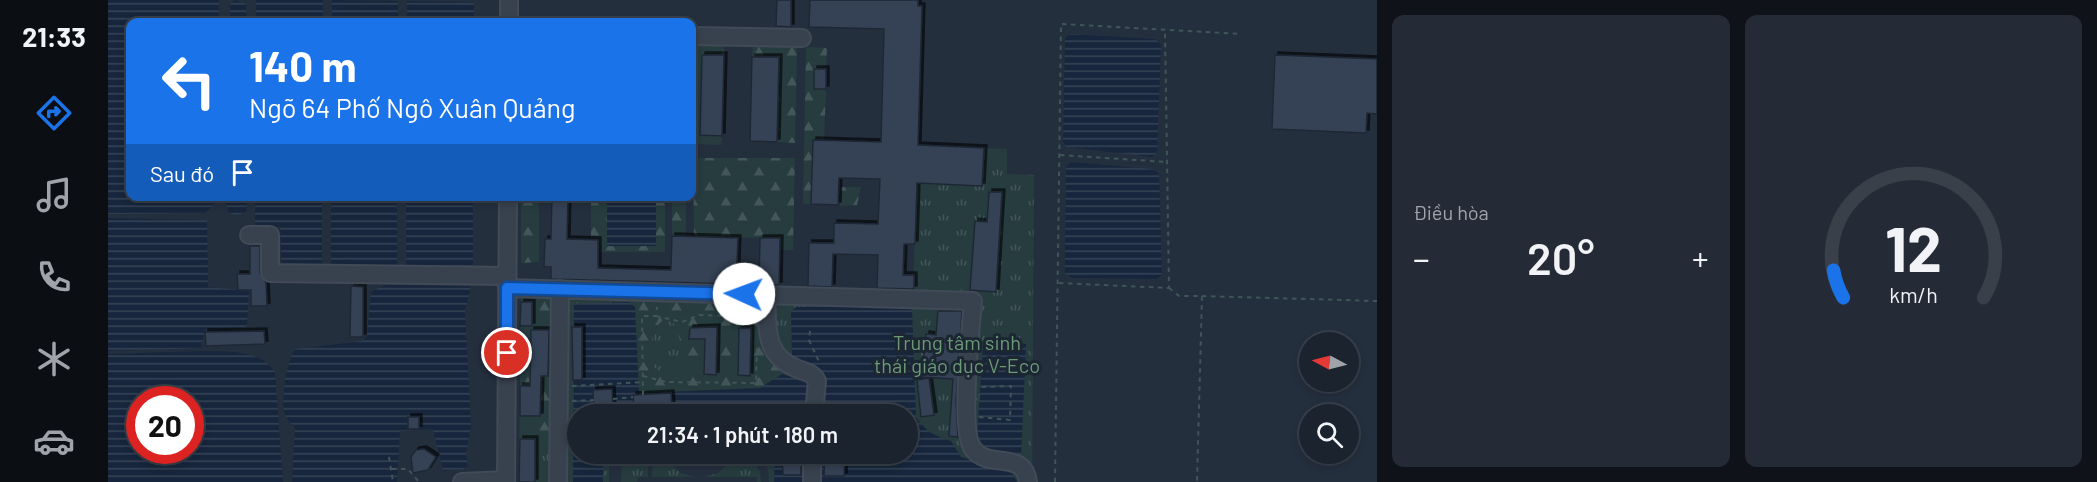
<!DOCTYPE html>
<html lang="vi">
<head>
<meta charset="utf-8">
<style>
	:root { --surface:#1b232e; --page:#242b36; --text:#f1f3f6; --muted:#a0a4aa; --line:#39404a; --accent:#1a73e8 }
	body { margin:0; font-family:Barlow,sans-serif; background:var(--page); color:var(--text); height:100vh; display:flex; flex-direction:column; font-size:22px; white-space:nowrap }
	* { box-sizing:border-box; margin:0 }
	p { font-size:20px; color:var(--muted) }
	.icon { flex:none; width:33px; height:33px; fill:none; stroke:currentColor; stroke-width:2; stroke-linecap:round; stroke-linejoin:round }
	.map { position:relative; flex:1; overflow:hidden }
	.drawer { display:flex; flex-direction:column; gap:15px; padding:15px; background:#0f1319; width:720px }
	.drawer>* { flex:none }
	.top-card { position:absolute; left:18px; top:18px; width:570px; height:183px; border-radius:12px; box-shadow:0 3px 9px #0003,0 0 0 2px var(--line); background:#1a73e8; color:#fff; overflow:hidden }
	.needle { width:39px; rotate:277deg }
	.tools { position:absolute; left:1191px; top:332px; display:grid; gap:12px }
	.tools a { display:grid; place-items:center; width:60px; height:60px; border-radius:50%; background:var(--surface); box-shadow:0 3px 9px #0003,0 0 0 2px var(--line); font-size:30px }
	.speed { position:absolute; left:18px; top:386px; display:flex; gap:12px; font-size:30px; font-weight:700; text-align:center }
	.speed>* { display:grid; place-content:center; width:78px; height:78px; border-radius:50%; background:var(--surface); box-shadow:0 3px 9px #0003,0 0 0 2px var(--line); line-height:1 }
	.speed .limit { border:9px solid #d22; background:#fff; color:#111 }
	.pin { position:absolute; display:grid; place-items:center; width:51px; height:51px; color:#fff; margin:-26px; border:3px solid #fff; border-radius:50%; box-shadow:0 2px 6px #0007 }
	.me { position:absolute; width:66px; margin:-33px; rotate:272deg; stroke-linejoin:round; filter:drop-shadow(0 0 4px #0008) }
	.turn { display:flex; align-items:center; gap:21px; height:126px; padding:0 24px; font-size:27px }
	.turn .icon { width:78px; height:78px; stroke-width:2.5 }
	.turn b { display:block; font-size:42px; line-height:51px }
	.then { display:flex; align-items:center; height:57px; padding:0 24px; background:#0003; gap:12px; font-size:22px }
	.big { font-size:45px; font-weight:600; line-height:1.1 }
	.drawer .card { flex:1; display:flex; flex-direction:column; justify-content:center; gap:9px; min-width:0; padding:0 21px; border-radius:12px; background:var(--page) }
	.drawer .dial { align-items:center; gap:0 }
	.dial svg { height:156px; overflow:visible; fill:none; stroke:var(--line); stroke-width:7; stroke-linecap:round; text-anchor:middle }
	.dial text { fill:var(--text); stroke:none }
	.heat { display:flex; justify-content:space-between; align-items:center; font-size:33px; direction:ltr }
	.drawer .tiles { flex:1; display:grid; gap:15px; grid-template-columns:repeat(2,1fr) }
	.trip { position:absolute; left:459px; top:404px; width:351px; height:60px; border-radius:30px; background:var(--surface); box-shadow:0 3px 9px #0003,0 0 0 2px var(--line); font-weight:600; line-height:60px; text-align:center }
	main { display:flex; flex:1; min-height:0 }
	.tabs { display:flex; flex-direction:column; width:108px; justify-content:space-around; align-items:center; background:#0b0e12; color:var(--muted) }
	.tabs .icon { width:42px; height:42px }
	.tabs .current { color:var(--accent) }
	.tabs b { font-size:27px; color:var(--text) }
	.map>svg:first-child { display:block }
	.grass { fill:url(#grass-tufts); fill-rule:evenodd }
	.forest { fill:url(#forest-firs); fill-rule:evenodd }
	.water { fill:url(#water-rules); fill-rule:evenodd }
	.building { fill:#364354; stroke:#1f2835; stroke-width:1.5; filter:url(#shadow) }
	.lines { fill:none; stroke-linecap:round; stroke-linejoin:round }
	.minor-casing { stroke:#414a57; stroke-width:20 }
	.path { stroke:#3f5557; stroke-width:2; stroke-dasharray:4.5 4.5; stroke-linecap:butt }
	.minor { stroke:#38414e; stroke-width:16 }
	.route-casing { stroke:#114b97; stroke-width:15 }
	.route { stroke:#1a73e8; stroke-width:10 }
	.labels { text-anchor:middle; stroke-width:6; stroke-linejoin:round; paint-order:stroke }
	.park-label { font-size:20px; fill:#6b9a76; stroke:#1d2633 }
</style>
</head>
<body>
<main>
<nav class="tabs">
<b>21:33</b>
<svg class="icon current" aria-label="directions" viewBox="0 0 24 24"><path d="M12 3l9 9-9 9-9-9zM9 14v-3h6M13 9l2 2-2 2"/></svg>
<svg class="icon" aria-label="music" viewBox="0 0 24 24"><path d="M9 18V5l10-2v13"/><circle cx="6" cy="18" r="3"/><circle cx="16" cy="16" r="3"/></svg>
<svg class="icon" aria-label="phone" viewBox="0 0 24 24"><path d="M5 4h4l2 5-3 2q2 4 5 5l2-3 5 2v4C11 20 4 13 5 4z"/></svg>
<svg class="icon" aria-label="climate" viewBox="0 0 24 24"><path d="M12 3v18M4 7l16 10M4 17L20 7"/></svg>
<svg class="icon" aria-label="car" viewBox="0 0 24 24"><path d="M5 17H2v-5l4-1 3-4h7l3 4 3 1v5h-3M9 17h6M6 11h13"/><circle cx="7" cy="17" r="2"/><circle cx="17" cy="17" r="2"/></svg>
</nav>
<div class="map">
<svg width="1269" height="482" viewBox="0 0 1269 482">
	<defs>
		<pattern id="grass-tufts" width="24" height="20" patternUnits="userSpaceOnUse" patternTransform="scale(1.5)"><rect width="24" height="20" fill="#263c3f"/><path d="M3 7l-1-3M5 7V3M7 7l1-3M15 17l-1-3M17 17v-4M19 17l1-3" fill="none" stroke="#435659"/></pattern>
		<pattern id="forest-firs" width="22" height="20" patternUnits="userSpaceOnUse" patternTransform="scale(1.5)"><rect width="22" height="20" fill="#263c3f"/><path d="M5 1l3.5 6h-7zM16 11l3.5 6h-7z" fill="#435659"/></pattern>
		<pattern id="water-rules" width="6" height="5" patternUnits="userSpaceOnUse" patternTransform="scale(1.5)"><rect width="6" height="5" fill="#17263c"/><path d="M0 2.5h6" fill="none" stroke="#364457"/></pattern>
		<filter id="shadow"><feDropShadow dx="3" dy="-3" stdDeviation="0" flood-color="#0009"/></filter>
	</defs>
	<rect width="100%" height="100%" fill="#242f3e"/>
	<g class="grass">
		<path d="M810,145L899,149V174L926,175L924,482H661C661,469 659,459 646,455L507,454L501,460V482H411L413,284L805,292ZM470,414H800V453H470Z"/>
		<polygon points="514,462 540,462 540,477 530,477 529,482 513,482"/>
		<polygon points="545,462 561,462 573,473 587,477 544,477"/>
		<polygon points="622,462 647,464 652,472 653,482 649,482 649,477 596,477 610,473"/>
	</g>
	<g class="forest">
		<polygon points="589,42 616,43 616,55 594,55 592,135 614,136 613,145 586,144"/>
		<polygon points="645,43 689,44 687,143 669,142 671,58 644,57"/>
		<polygon points="698,47 719,48 718,69 706,69 706,88 718,89 716,140 705,140 703,204 695,204"/>
		<polygon points="585,158 687,158 685,250 672,250 672,238 586,237"/>
		<polygon points="733,187 753,187 749,205 732,206"/>
		<polygon points="413,197 431,197 431,262 413,263"/>
		<polygon points="483,197 499,197 500,246 548,246 548,197 557,197 557,252 490,252 490,240 483,240"/>
		<polygon points="564,197 578,197 578,237 564,236"/>
		<polygon points="428,296 448,296 448,330 423,330 422,375 440,376 440,386 448,386 448,440 412,439 412,416 432,416 432,387 412,386 413,326 424,326 424,302 421,302 421,298"/>
		<path d="M455,296L649,300L684,375L667,377L652,388L531,392L525,304L469,303L465,308L467,478L465,482H454ZM556,319L568,325C570,343 585,359 571,375H557L546,367L543,325H550Z"/>
	</g>
	<g class="water">
		<polygon points="0,0 111,0 111,22 22,22 22,196 109,197 104,207 96,213 0,214"/>
		<polygon points="127,0 138,4 139,22 122,22 122,4"/>
		<rect x="148" y="0" width="67" height="22"/>
		<polygon points="224,0 290,1 290,22 224,22"/>
		<polygon points="299,1 366,2 366,22 299,22"/>
		<polygon points="962,34 1047,39 1053,45 1049,153 1044,157 959,147 955,142 957,38"/>
		<polygon points="963,162 1044,169 1051,173 1054,275 1049,279 964,278 957,273 958,167"/>
		<polygon points="115,197 140,197 138,212 129,215 121,213"/>
		<polygon points="147,197 214,197 214,269 174,268 172,227 147,225"/>
		<polygon points="223,197 289,197 289,270 223,269"/>
		<polygon points="298,197 365,197 365,271 298,270"/>
		<polygon points="499,197 520,197 524,202 527,197 548,197 548,246 499,246"/>
		<polygon points="0,218 99,220 100,287 141,291 139,326 134,328 97,329 93,348 0,351"/>
		<path d="M277,285L363,286L357,311L363,426L358,453L360,466L355,469L335,471L325,429L292,431L289,482H184L187,428C185,425 180,421 178,417C171,403 179,361 187,349L254,341L259,336L263,292Z"/>
		<polygon points="521,302 527,307 531,393 652,388 674,374 701,381 697,414 470,414 470,453 495,453 495,482 465,482 466,304"/>
		<path d="M688,307H804L808,417C817,431 827,436 843,441L853,457L902,470L909,482H711V453H800V414H713L715,396L684,357L683,312Z"/>
		<path d="M881,341L918,344L913,458C894,454 879,454 869,436L875,345Z"/>
		<path d="M93,351C119,352 150,348 167,372L175,482H0V354ZM32,399H82V450H32Z"/>
		<polygon points="667,453 695,453 696,482 666,482"/>
	</g>
	<g class="building">
		<polygon points="669,0 683,0 683,27 668,26"/>
		<polygon points="702,0 810,0 810,6 814,6 810,145 876,148 874,186 809,183 807,244 796,244 795,275 806,275 806,289 769,288 770,255 725,254 724,287 700,286 701,243 726,243 726,223 770,224 772,179 731,178 730,205 703,204 705,140 773,142 776,29 701,27"/>
		<polygon points="594,55 616,55 614,136 592,135"/>
		<polygon points="1167,55 1269,59 1269,114 1259,113 1258,133 1164,129"/>
		<polygon points="644,57 671,57 669,142 642,141"/>
		<rect x="706" y="69" width="12" height="20"/>
		<polygon points="881,192 894,192 888,292 862,290 867,221 879,222"/>
		<polygon points="444,196 460,196 459,239 490,240 490,268 563,270 564,236 630,238 628,284 443,279 443,267 436,267 437,239 443,239"/>
		<polygon points="652,238 672,238 671,285 651,285"/>
		<polygon points="142,246 152,246 152,273 158,283 159,306 143,306 143,290 130,290 129,274 142,274"/>
		<polygon points="243,286 255,287 255,337 242,337"/>
		<polygon points="413,302 424,302 424,326 412,326"/>
		<polygon points="830,311 854,311 848,401 850,437 841,436 845,379 814,377 818,334 828,335"/>
		<polygon points="464,327 474,327 474,380 465,380"/>
		<polygon points="609,327 608,375 596,374 597,339 581,339 582,328"/>
		<polygon points="631,328 643,328 642,376 630,375"/>
		<polygon points="423,330 441,330 440,376 433,376 432,416 412,416 412,386 422,386"/>
		<polygon points="156,331 157,344 98,346 97,332"/>
		<polygon points="821,378 826,415 813,417 809,380"/>
		<polygon points="504,389 505,409 486,410 485,390"/>
		<polygon points="563,393 564,408 526,410 525,395"/>
		<rect x="300" y="417" width="11" height="12"/>
		<polygon points="412,439 427,439 427,482 411,482"/>
		<polygon points="316,449 328,457 320,470 305,473 303,457 308,450"/>
		<polygon points="674,453 693,453 693,475 675,475"/>
		<polygon points="717,453 737,453 736,476 716,476"/>
	</g>
	<g class="lines">
		<defs>
			<g id="minor">
				<polyline points="401,22 401,0"/>
				<polyline points="584,36 694,38"/>
				<polyline points="141,235 162,235 162,273 399,276"/>
				<path d="M399,288L865,301C863,328 851,431 865,449C880,470 916,449 920,482"/>
				<path d="M658,295C660,328 655,356 690,369C698,372 705,373 709,381L706,414"/>
				<polyline points="704,453 704,482"/>
				<polyline points="354,482 398,480"/>
				<polyline points="398,482 400,196"/>
				<polyline points="450,482 452,289"/>
			</g>
		</defs>
		<use href="#minor" class="minor-casing"/>
		<g class="path">
			<polyline points="952,155 1059,162"/>
			<polyline points="951,283 1061,288 1057,31"/>
			<polyline points="1061,288 1071,296 1094,296 1089,482"/>
			<polyline points="1094,296 1269,301"/>
			<polyline points="548,316 574,322 591,315 626,316 645,313"/>
			<polyline points="702,331 701,340 712,364"/>
			<polyline points="535,376 559,382 648,383 649,347"/>
			<polyline points="464,386 535,382"/>
			<polyline points="535,395 534,316 548,316 549,307"/>
			<polyline points="505,399 525,397"/>
			<polyline points="464,401 486,400"/>
			<polyline points="871,417 902,420 903,386 872,387"/>
			<polyline points="281,457 285,482"/>
			<polyline points="284,469 300,469 311,482"/>
			<polyline points="947,482 953,24 1132,34"/>
		</g>
		<use href="#minor" class="minor"/>
	</g>
	<g class="lines">
		<defs>
			<polyline id="route" points="399,353 399,288 636,294"/>
		</defs>
		<use href="#route" class="route-casing"/>
		<use href="#route" class="route"/>
	</g>
	<g class="labels">
		<g class="park-label">
			<text x="849" y="350">Trung tâm sinh<tspan x="849" dy="23">thái giáo dục V-Eco</tspan></text>
		</g>
	</g>
</svg>
<div class="tools">
<a><svg class="needle" viewBox="-14 -14 28 28"><path d="M0-13l5 13h-10z" fill="#e53935"/><path d="M0 13l5-13h-10z" fill="#a0a4aa"/></svg></a>
<a><svg class="icon" aria-label="search" viewBox="0 0 24 24"><circle cx="10" cy="10" r="6"/><path d="M15 15l6 6"/></svg></a>
</div>
<div class="speed"><div class="limit">20</div></div>
<div class="pin" style="left:399px;top:353px;background:#d93025"><svg class="icon" aria-label="arrive" viewBox="0 0 24 24"><path d="M6 21V4h12l-3 4 3 4H6"/></svg></div>
<svg class="me" style="left:636px;top:294px" viewBox="-20 -20 40 40"><circle r="19" fill="#fff"/><path d="M0-13L10 11 0 6-10 11z" fill="#1a73e8"/></svg>
<div class="trip">21:34 · 1 phút · 180 m</div>
<div class="top-card">
<div class="turn"><svg class="icon" aria-label="left" viewBox="0 0 24 24"><path d="M17 20v-9H6M10 6l-5 5 5 5"/></svg><div><b>140 m</b>Ngõ 64 Phố Ngô Xuân Quảng</div></div>
<div class="then">Sau đó<svg class="icon" aria-label="arrive" viewBox="0 0 24 24"><path d="M6 21V4h12l-3 4 3 4H6"/></svg></div>
</div>
</div>
<section class="drawer">
<div class="tiles">
<div class="card"><p>Điều hòa</p>
<div class="heat"><a>−</a><b class="big">20°</b><a>+</a></div>
</div>
<div class="card dial"><svg viewBox="0 0 100 80">
<path d="M14 69A42 42 0 1 1 86 69"/>
<path d="M14 69A42 42 0 0 1 9 55" stroke="#1a73e8"/>
<text x="50" y="56" font-size="32" font-weight="700">12</text>
<text x="50" y="72" font-size="11">km/h</text>
</svg></div>
</div>
</section>
</main>
</body>
</html>
